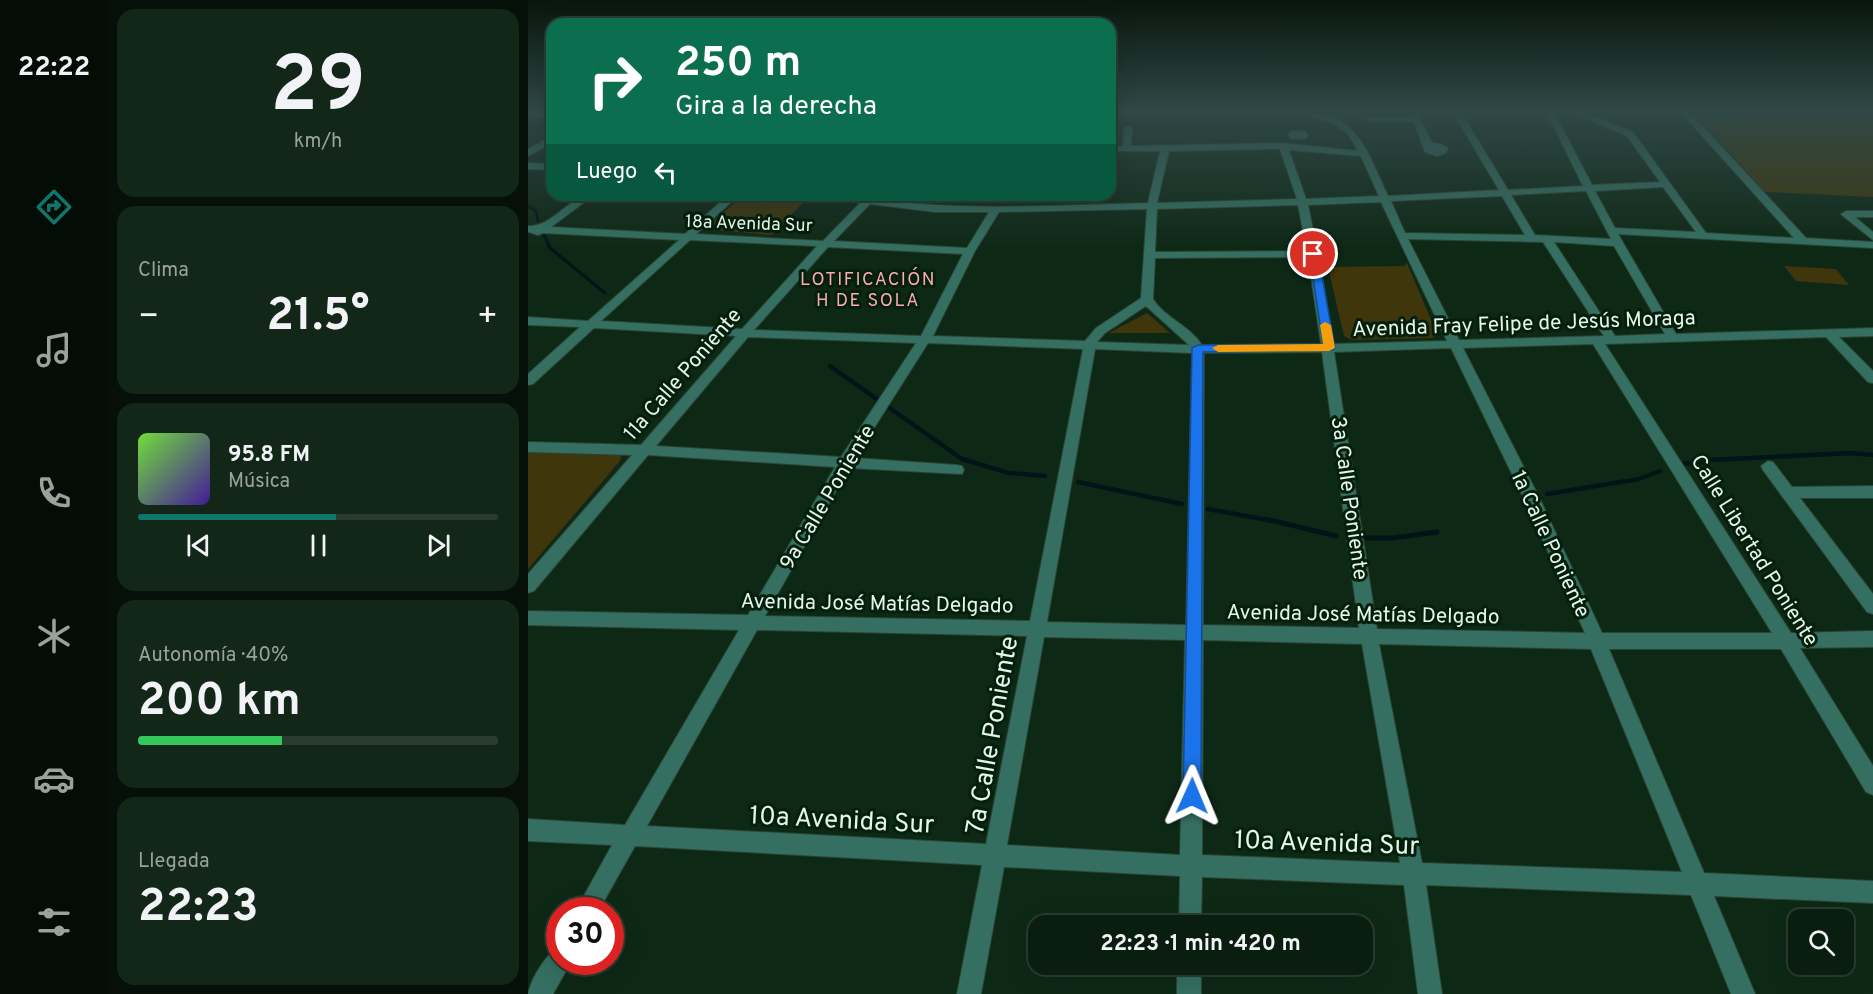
<!DOCTYPE html>
<html lang="es">
<head>
<meta charset="utf-8">
<style>
	:root { --surface:#0a1e10; --page:#132719; --text:#f1f3f6; --muted:#99a29f; --line:#2a3c30; --accent:#0f766e }
	body { margin:0; font-family:Overpass,sans-serif; background:var(--page); color:var(--text); height:100vh; display:flex; flex-direction:column; font-size:22px; white-space:nowrap }
	* { box-sizing:border-box; margin:0 }
	p { font-size:20px; color:var(--muted) }
	.icon { flex:none; width:33px; height:33px; fill:none; stroke:currentColor; stroke-width:2; stroke-linecap:round; stroke-linejoin:round }
	.map { position:relative; flex:1; overflow:hidden }
	.details { display:flex; flex-direction:column; gap:9px; padding:9px; background:#061009; width:420px }
	.details>* { flex:none }
	.guide { position:absolute; left:18px; top:18px; width:570px; height:183px; border-radius:18px; box-shadow:0 6px 24px #0002,0 0 0 2px var(--line); background:#0b6e4f; color:#fff; overflow:hidden }
	.buttons { position:absolute; left:1260px; top:909px; display:grid; gap:12px }
	.buttons a { display:grid; place-items:center; width:66px; height:66px; border-radius:12px; background:var(--surface); box-shadow:0 6px 24px #0002,0 0 0 2px var(--line); font-size:30px }
	.speed { position:absolute; left:18px; top:897px; display:flex; gap:12px; font-size:30px; font-weight:700; text-align:center }
	.speed>* { display:grid; place-content:center; width:78px; height:78px; border-radius:50%; background:var(--surface); box-shadow:0 6px 24px #0002,0 0 0 2px var(--line); line-height:1 }
	.speed .limit { border:9px solid #d22; background:#fff; color:#111 }
	.pin { position:absolute; display:grid; place-items:center; width:51px; height:51px; color:#fff; margin:-26px; border:3px solid #fff; border-radius:50%; box-shadow:0 2px 6px #0007 }
	.me { position:absolute; width:66px; margin:-33px; rotate:1deg; stroke-linejoin:round; filter:drop-shadow(0 0 4px #0008) }
	.turn { display:flex; align-items:center; gap:21px; height:126px; padding:0 30px; font-size:27px }
	.turn .icon { width:78px; height:78px; stroke-width:2.5 }
	.turn b { display:block; font-size:42px; line-height:51px }
	.then { display:flex; align-items:center; height:57px; padding:0 30px; background:#0003; gap:12px; font-size:22px }
	.big { font-size:45px; font-weight:700; line-height:1.1 }
	.details .card { flex:1; display:flex; flex-direction:column; justify-content:center; gap:9px; min-width:0; padding:0 21px; border-radius:18px; background:var(--page) }
	.details .dial { align-items:center; gap:0 }
	.dial b { font-size:78px; line-height:1 }
	.song { display:flex; align-items:center; gap:18px }
	.cover { width:72px; height:72px; border-radius:9px; background:linear-gradient(135deg,hsl(100 70% 55%),hsl(260 70% 35%)) }
	.played { height:6px; border-radius:3px; background:linear-gradient(90deg,var(--accent) 55%,var(--line) 55%) }
	.keys { display:flex; justify-content:space-around; direction:ltr }
	.heat { display:flex; justify-content:space-between; align-items:center; font-size:33px; direction:ltr }
	.charge { height:9px; border-radius:4px; background:linear-gradient(90deg,#34c759 40%,var(--line) 0) }
	.trip { position:absolute; left:500px; top:915px; width:345px; height:60px; border-radius:18px; background:var(--surface); box-shadow:0 6px 24px #0002,0 0 0 2px var(--line); font-weight:700; line-height:60px; text-align:center }
	main { display:flex; flex:1; min-height:0 }
	.menu { display:flex; flex-direction:column; width:108px; justify-content:space-around; align-items:center; background:#040c06; color:var(--muted) }
	.menu .icon { width:42px; height:42px }
	.menu .current { color:var(--accent) }
	.menu b { font-size:27px; color:var(--text) }
	.map>svg:first-child { display:block }
	.green { fill:#3f360c }
	.lines { fill:none; stroke-linecap:round; stroke-linejoin:round }
	.stream-far2 { stroke:#001518; stroke-width:3 }
	.stream-far1 { stroke:#001518; stroke-width:4.5 }
	.stream { stroke:#001518; stroke-width:5 }
	.minor-casing { stroke:#2c4533; stroke-width:2 }
	.minor { fill:#356f62; fill-rule:evenodd }
	.route { fill:#1a73e8; stroke:#114b97; stroke-width:1.5 }
	.slow { fill:#f59e0b }
	.labels { text-anchor:middle; stroke-width:6; stroke-linejoin:round; paint-order:stroke }
	.far-street-label { font-size:18px; fill:#e5f5e8; stroke:#051f0d }
	.far-neighbourhood-label { font-size:18px; letter-spacing:1.5px; fill:#ffaab0; stroke:#051f0d }
	.street-label { font-size:21px; fill:#e5f5e8; stroke:#051f0d }
	.near-street-label { font-size:26px; fill:#e5f5e8; stroke:#051f0d }
</style>
</head>
<body>
<main>
<nav class="menu">
<b>22:22</b>
<svg class="icon current" aria-label="directions" viewBox="0 0 24 24"><path d="M12 3l9 9-9 9-9-9zM9 14v-3h6M13 9l2 2-2 2"/></svg>
<svg class="icon" aria-label="music" viewBox="0 0 24 24"><path d="M9 18V5l10-2v13"/><circle cx="6" cy="18" r="3"/><circle cx="16" cy="16" r="3"/></svg>
<svg class="icon" aria-label="phone" viewBox="0 0 24 24"><path d="M5 4h4l2 5-3 2q2 4 5 5l2-3 5 2v4C11 20 4 13 5 4z"/></svg>
<svg class="icon" aria-label="climate" viewBox="0 0 24 24"><path d="M12 3v18M4 7l16 10M4 17L20 7"/></svg>
<svg class="icon" aria-label="car" viewBox="0 0 24 24"><path d="M5 17H2v-5l4-1 3-4h7l3 4 3 1v5h-3M9 17h6M6 11h13"/><circle cx="7" cy="17" r="2"/><circle cx="17" cy="17" r="2"/></svg>
<svg class="icon" aria-label="filters" viewBox="0 0 24 24"><path d="M4 7h16M4 17h16"/><circle cx="9" cy="7" r="2"/><circle cx="15" cy="17" r="2"/></svg>
</nav>
<section class="details">
<div class="card dial"><b>29</b><p>km/h</p></div>
<div class="card"><p>Clima</p>
<div class="heat"><a>−</a><b class="big">21.5°</b><a>+</a></div>
</div>
<div class="card">
<div class="song"><i class="cover"></i><div><b>95.8 FM</b><p>Música</p></div></div>
<div class="played"></div>
<div class="keys"><svg class="icon" aria-label="previous" viewBox="0 0 24 24"><path d="M18 5L8 12l10 7zM5 5v14"/></svg><svg class="icon" aria-label="pause" viewBox="0 0 24 24"><path d="M8 5v14M16 5v14"/></svg><svg class="icon" aria-label="next" viewBox="0 0 24 24"><path d="M6 5l10 7-10 7zM19 5v14"/></svg></div>
</div>
<div class="card"><p>Autonomía · 40%</p><b class="big">200 km</b><div class="charge"></div></div>
<div class="card"><p>Llegada</p><b class="big">22:23</b></div>
</section>
<div class="map">
<svg width="1345" height="994" viewBox="0 0 1345 994">
	<rect width="100%" height="100%" fill="#0e2816"/>
	<g class="green">
		<polygon points="1200,109 1345,109 1345,197 1237,192 1170,117 1207,118"/>
		<polygon points="216,195 280,198 243,235 177,229"/>
		<polygon points="879,263 909,334 904,338 824,340 816,336 800,267 876,266"/>
		<polygon points="1256,266 1308,269 1321,285 1268,281"/>
		<polygon points="619,313 642,333 581,333"/>
		<polygon points="0,448 94,453 92,461 0,569"/>
	</g>
	<g class="lines">
		<g class="stream-far2">
			<polyline points="0,206 8,211 10,221"/>
			<polyline points="16,235 22,248 77,293"/>
		</g>
		<g class="stream-far1">
			<polyline points="302,366 434,459 481,473 517,476"/>
			<polyline points="1155,464 1183,460 1322,453 1345,455"/>
			<polyline points="550,482 654,504"/>
			<polyline points="1019,494 1111,479 1132,471"/>
			<polyline points="680,509 745,521"/>
		</g>
		<g class="stream">
			<polyline points="738,519 808,536"/>
			<polyline points="838,538 865,538 909,532"/>
		</g>
		<defs>
			<g id="minor">
				<polygon points="642,109 717,109 713,111 582,116 582,112"/>
				<path d="M757,109C828,109 834,140 860,196L971,190L923,109H931L980,190L1055,186L1019,113L992,109L1051,111L1105,132L1178,233L1266,238L1150,109H1159L1278,238L1345,242V248L1090,234L1148,334L1345,328V336L1311,337L1345,371V383L1340,382L1298,337L1077,344L1263,633L1345,631V647L1272,648L1345,766V795L1338,792L1253,649H1081L1176,873L1345,881V903L1186,896L1227,994H1203L1163,895L898,885L914,994H890L876,885L674,877L673,926H651L652,876L476,867L453,994H429L454,865L107,846L71,910H48L84,845L0,841V819L97,825L211,630L0,625V611L220,615L307,467L120,455L6,591L0,593V574L104,455L0,452V442L113,445L208,336L66,328L5,384L0,385V374L52,327L0,325V317L60,321L151,240L15,233L10,235L0,232V226C26,227 40,195 66,195L23,227L157,234L200,195H211L168,234L295,241L333,202L308,195L338,198L341,195H347V199C437,212 529,205 620,203L632,151H582V147L595,146L596,128L600,126L604,128L603,146L755,143L830,151L820,134L805,123ZM1027,114L1050,115L1099,136L1132,182L1064,185ZM745,149H752L769,199L629,203L641,151ZM761,150L833,156L851,196L778,199ZM1135,187L1168,232L1087,228L1067,191ZM1058,191L1083,239L1007,235L983,195ZM974,196L997,235L877,233L863,201ZM853,202L919,341L805,344L793,269L780,205ZM342,204L407,212H461L439,248L306,241ZM770,205L779,251L627,252L629,209ZM619,209L613,298L568,328L557,341L405,336L447,251L471,212ZM880,239L1015,242L1076,336L931,340ZM162,240L289,246L214,329L73,321ZM1026,242L1086,246L1137,334L1087,336ZM300,247L435,254L393,336L226,330ZM780,257L793,344L674,345C661,325 637,318 625,299L627,258ZM618,306L661,345L569,342L577,333ZM220,337L388,343L313,457L128,446ZM400,343L555,349L502,621L237,616L321,468L434,474L436,470L434,466L429,465L327,458ZM1065,344L1244,633H1074L1012,499L935,348ZM923,348L996,499L1057,633L849,629L806,352ZM567,349L664,353L658,625L519,622ZM794,352L831,628L675,625L676,353ZM229,630L499,636L458,844L119,826ZM516,637L657,640L652,855L479,845ZM675,640L834,644L872,863L674,855ZM851,644L1063,649L1154,872L894,863Z"/>
				<polygon points="882,110 889,112 904,143 913,144 920,148 918,153 909,156 897,152 886,122 843,122 839,120 843,118 884,118"/>
				<polygon points="0,112 24,113 24,117 0,116"/>
				<polygon points="764,131 777,131 780,136 776,139 763,139 760,135"/>
				<polygon points="24,136 24,143 0,156 0,149"/>
				<polygon points="0,163 24,164 24,170 0,169"/>
				<polygon points="1318,211 1345,211 1345,217 1327,217 1345,232 1345,240 1315,216 1313,214"/>
				<polygon points="1240,461 1245,462 1264,487 1345,486 1345,498 1272,498 1345,594 1345,614 1339,612 1235,470 1233,466"/>
				<path d="M32,947V962H43L25,994H0C3,979 18,953 32,947Z"/>
				<rect x="649" y="964" width="24" height="30"/>
			</g>
		</defs>
		<use href="#minor" class="minor-casing"/>
		<use href="#minor" class="minor"/>
	</g>
	<linearGradient id="sky" x2="0" y2="1"><stop stop-color="#08160c"/><stop offset="0.44" stop-color="#304847"/><stop offset="1" stop-color="#304847" stop-opacity="0"/></linearGradient>
	<rect width="1345" height="249" fill="url(#sky)"/>
	<polygon class="route" points="781,251 790,254 807,348 805,350 675,352 673,796 670,802 664,805 657,802 655,796 664,348 670,345 795,344"/>
	<polygon class="slow" points="797,322 803,325 807,348 801,351 690,352 684,348 690,345 795,344 792,325"/>
	<g class="labels">
		<g class="far-street-label">
			<text transform="translate(221 223) rotate(2)" y="6">18a Avenida Sur</text>
		</g>
		<g class="far-neighbourhood-label">
			<text x="340" y="285">LOTIFICACIÓN<tspan x="340" dy="21">H DE SOLA</tspan></text>
		</g>
		<g class="street-label">
			<text transform="translate(996 323) rotate(-2)" y="7">Avenida Fray Felipe de Jesús Moraga</text>
			<text transform="translate(154 374) rotate(-49)" y="7">11a Calle Poniente</text>
			<text transform="translate(299 497) rotate(-59)" y="7">9a Calle Poniente</text>
			<text transform="translate(822 498) rotate(82)" y="7">3a Calle Poniente</text>
			<text transform="translate(1023 544) rotate(65)" y="7">1a Calle Poniente</text>
			<text transform="translate(1227 550) rotate(58)" y="7">Calle Libertad Poniente</text>
			<text transform="translate(349 603) rotate(1)" y="7">Avenida José Matías Delgado</text>
			<text transform="translate(835 614) rotate(1)" y="7">Avenida José Matías Delgado</text>
		</g>
		<g class="near-street-label">
			<text transform="translate(463 735) rotate(-80)" y="9">7a Calle Poniente</text>
			<text transform="translate(314 819) rotate(3)" y="9">10a Avenida Sur</text>
			<text transform="translate(799 842) rotate(2)" y="9">10a Avenida Sur</text>
		</g>
	</g>
</svg>
<div class="buttons">
<a><svg class="icon" aria-label="search" viewBox="0 0 24 24"><circle cx="10" cy="10" r="6"/><path d="M15 15l6 6"/></svg></a>
</div>
<div class="speed"><div class="limit">30</div></div>
<div class="pin" style="left:785px;top:254px;background:#d93025"><svg class="icon" aria-label="arrive" viewBox="0 0 24 24"><path d="M6 21V4h12l-3 4 3 4H6"/></svg></div>
<svg class="me" style="left:664px;top:796px" viewBox="-20 -20 40 40"><path d="M0-17L14 15 0 8-14 15z" fill="#1a73e8" stroke="#fff" stroke-width="4"/></svg>
<div class="trip">22:23 · 1 min · 420 m</div>
<div class="guide">
<div class="turn"><svg class="icon" aria-label="right" viewBox="0 0 24 24"><path d="M7 20v-9h11M14 6l5 5-5 5"/></svg><div><b>250 m</b>Gira a la derecha</div></div>
<div class="then">Luego<svg class="icon" aria-label="left" viewBox="0 0 24 24"><path d="M17 20v-9H6M10 6l-5 5 5 5"/></svg></div>
</div>
</div>
</main>
</body>
</html>
